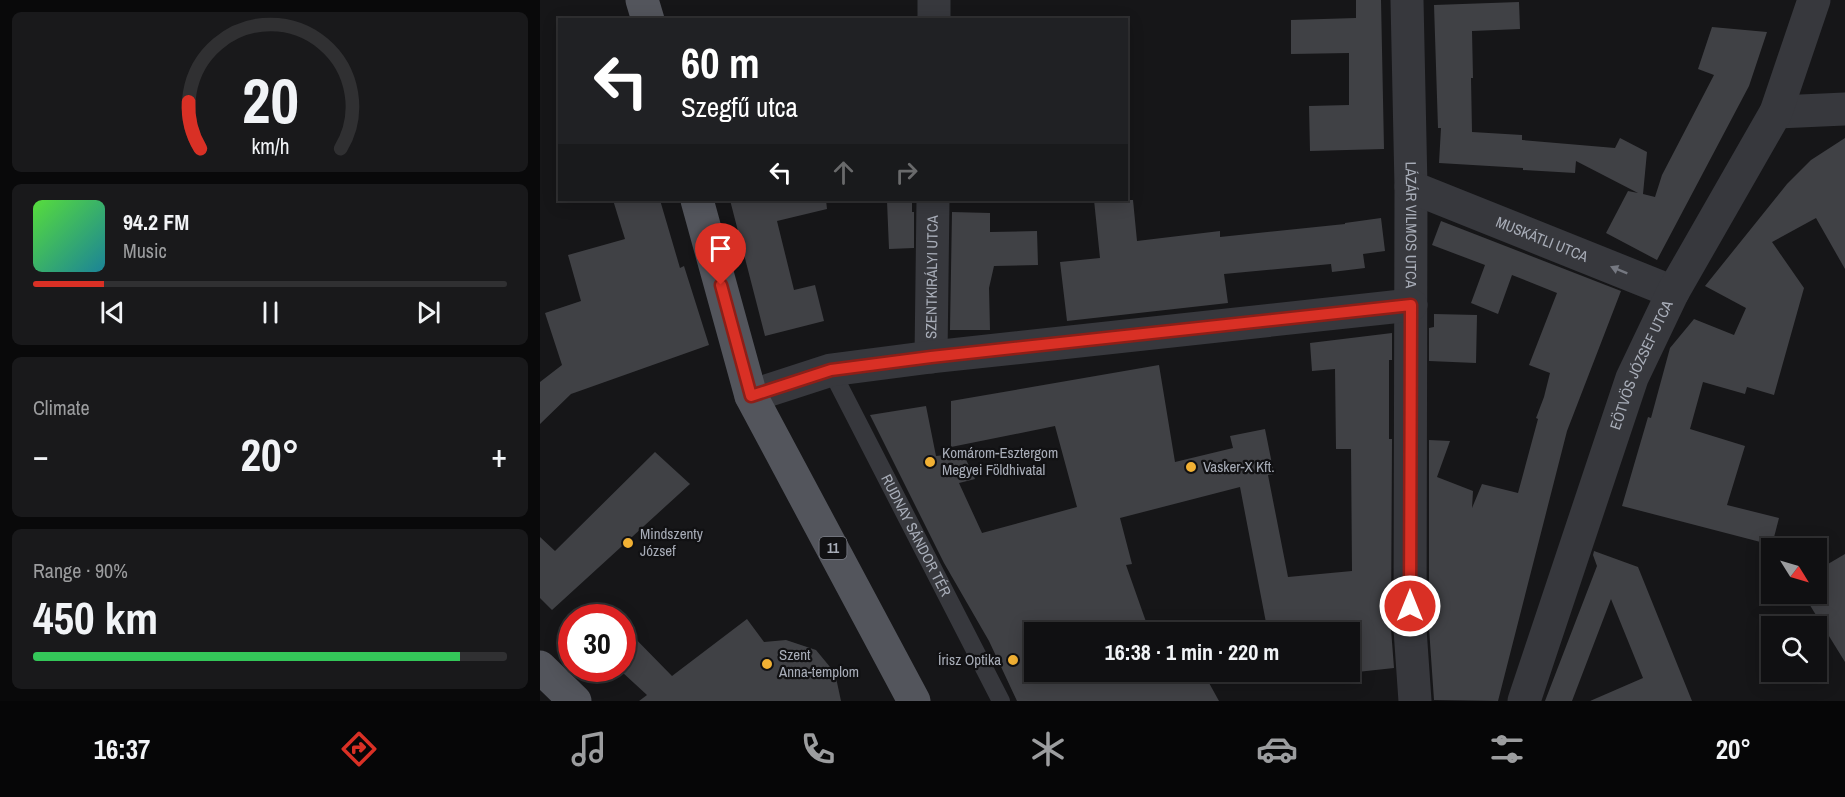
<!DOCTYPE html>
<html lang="en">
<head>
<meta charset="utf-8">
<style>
	:root { --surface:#101012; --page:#19191b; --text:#f1f3f6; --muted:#9c9d9f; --line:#303032; --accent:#d93025 }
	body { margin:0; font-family:"Archivo Narrow",sans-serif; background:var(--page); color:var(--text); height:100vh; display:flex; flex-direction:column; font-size:22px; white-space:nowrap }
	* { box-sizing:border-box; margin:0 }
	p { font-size:20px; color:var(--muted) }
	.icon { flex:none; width:33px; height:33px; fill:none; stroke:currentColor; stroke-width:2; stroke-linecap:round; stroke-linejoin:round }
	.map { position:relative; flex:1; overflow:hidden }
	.side { display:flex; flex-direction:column; gap:12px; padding:12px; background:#09090a; width:540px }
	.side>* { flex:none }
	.guide { position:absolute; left:18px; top:18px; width:570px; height:183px; border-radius:0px; box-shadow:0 3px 15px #0003,0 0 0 2px var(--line); background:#202124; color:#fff; overflow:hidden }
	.needle { width:39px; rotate:127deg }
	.fabs { position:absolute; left:1221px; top:538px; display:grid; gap:12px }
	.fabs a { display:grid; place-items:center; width:66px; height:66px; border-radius:0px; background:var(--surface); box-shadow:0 3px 15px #0003,0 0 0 2px var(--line); font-size:30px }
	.speed { position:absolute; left:18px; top:604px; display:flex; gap:12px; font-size:30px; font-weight:700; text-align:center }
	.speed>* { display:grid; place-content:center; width:78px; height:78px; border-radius:50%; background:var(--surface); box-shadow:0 3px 15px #0003,0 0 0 2px var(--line); line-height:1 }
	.speed .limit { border:9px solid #d22; background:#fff; color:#111 }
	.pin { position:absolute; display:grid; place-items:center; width:51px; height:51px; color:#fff; margin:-62px -26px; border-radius:50% 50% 50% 0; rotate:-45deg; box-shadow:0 0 6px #0007 }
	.pin .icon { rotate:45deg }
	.me { position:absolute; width:66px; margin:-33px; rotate:0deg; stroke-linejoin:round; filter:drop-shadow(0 0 4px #0008) }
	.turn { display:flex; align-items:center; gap:21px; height:126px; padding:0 24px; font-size:27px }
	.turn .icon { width:78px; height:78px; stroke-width:2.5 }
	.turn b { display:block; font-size:42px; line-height:51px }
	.lanes { display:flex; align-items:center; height:57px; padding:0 24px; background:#0003; justify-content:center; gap:30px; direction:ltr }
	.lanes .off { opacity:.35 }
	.big { font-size:45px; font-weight:700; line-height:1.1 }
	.side .tile { flex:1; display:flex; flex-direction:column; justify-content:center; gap:9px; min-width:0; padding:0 21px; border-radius:9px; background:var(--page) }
	.side .dial { align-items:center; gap:0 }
	.dial svg { height:156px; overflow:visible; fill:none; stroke:var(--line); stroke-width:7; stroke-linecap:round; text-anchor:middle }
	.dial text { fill:var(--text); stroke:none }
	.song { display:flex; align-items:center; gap:18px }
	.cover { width:72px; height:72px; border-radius:9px; background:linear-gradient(135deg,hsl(110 70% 55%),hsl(190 70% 35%)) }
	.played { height:6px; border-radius:3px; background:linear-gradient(90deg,var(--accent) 15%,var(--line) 15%) }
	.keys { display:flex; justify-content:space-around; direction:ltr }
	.heat { display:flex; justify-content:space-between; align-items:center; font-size:33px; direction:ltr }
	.charge { height:9px; border-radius:4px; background:linear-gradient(90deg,#34c759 90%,var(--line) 0) }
	.trip { position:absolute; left:484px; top:622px; width:336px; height:60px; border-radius:0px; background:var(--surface); box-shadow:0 3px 15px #0003,0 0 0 2px var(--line); font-weight:700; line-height:60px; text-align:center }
	.dock { display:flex; height:96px; justify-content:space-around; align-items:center; background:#060607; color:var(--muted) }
	.dock .icon { width:42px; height:42px }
	.dock .selected { color:var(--accent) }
	.dock b { font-size:27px; color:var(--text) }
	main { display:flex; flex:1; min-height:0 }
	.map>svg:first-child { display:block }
	.building { fill:#404145 }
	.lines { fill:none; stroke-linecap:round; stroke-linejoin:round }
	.service { stroke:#37383d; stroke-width:18 }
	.minor { stroke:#37383d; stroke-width:33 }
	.primary { stroke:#53555c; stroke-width:33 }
	.oneway { fill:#757881 }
	.route-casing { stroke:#8d1f18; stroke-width:15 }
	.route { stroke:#d93025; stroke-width:10 }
	.poi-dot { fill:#f2b134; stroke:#111113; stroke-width:2 }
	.labels { text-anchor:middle; stroke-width:4.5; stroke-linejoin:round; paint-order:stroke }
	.shield { fill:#111113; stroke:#7b7e86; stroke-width:1.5 }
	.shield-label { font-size:14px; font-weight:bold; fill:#a8adb8 }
	.street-label { font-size:15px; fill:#a8adb8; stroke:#111113 }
	.poi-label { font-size:15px; fill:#a8adb8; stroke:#111113; text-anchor:start }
</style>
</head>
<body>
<main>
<section class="side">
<div class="tile dial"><svg viewBox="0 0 100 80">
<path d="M14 69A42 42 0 1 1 86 69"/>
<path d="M14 69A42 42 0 0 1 8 45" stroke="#d93025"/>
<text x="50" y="56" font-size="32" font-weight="700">20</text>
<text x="50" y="72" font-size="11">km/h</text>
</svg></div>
<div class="tile">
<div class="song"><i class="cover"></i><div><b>94.2 FM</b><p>Music</p></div></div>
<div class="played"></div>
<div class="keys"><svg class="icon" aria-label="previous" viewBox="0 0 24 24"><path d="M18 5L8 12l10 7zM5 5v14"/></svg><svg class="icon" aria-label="pause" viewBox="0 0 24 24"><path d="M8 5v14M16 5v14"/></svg><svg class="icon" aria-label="next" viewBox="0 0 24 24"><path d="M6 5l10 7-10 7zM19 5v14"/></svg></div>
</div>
<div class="tile"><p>Climate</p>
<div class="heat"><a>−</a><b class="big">20°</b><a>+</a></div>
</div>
<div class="tile"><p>Range · 90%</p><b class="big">450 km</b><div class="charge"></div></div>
</section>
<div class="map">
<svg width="1305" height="701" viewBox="0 0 1305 701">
	<rect width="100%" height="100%" fill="#161618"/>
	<g class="building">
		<polygon points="816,0 841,0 844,149 770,151 769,106 809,105 809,53 751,54 751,20 816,18"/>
		<polygon points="979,2 980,29 932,31 933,78 931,78 932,132 982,135 982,140 1075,148 1080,138 1107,152 1103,194 1115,197 1122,175 1174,75 1158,69 1172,27 1227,32 1209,86 1117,260 1066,233 1088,191 1098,193 1036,161 1035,173 983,170 983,168 899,163 901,128 898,128 894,5"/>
		<polygon points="1305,138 1305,269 1276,218 1232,242 1264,288 1234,395 1207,387 1205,394 1163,382 1150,429 1205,446 1187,505 1239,518 1232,545 1082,506 1108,417 1111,418 1130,348 1154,319 1194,335 1206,308 1165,286 1247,184 1271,160"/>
		<polygon points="73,200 120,200 140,268 144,266 169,345 31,394 0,424 0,382 22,365 5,313 41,301 28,255 85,239"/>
		<polygon points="190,200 286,200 287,209 237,221 254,290 275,285 284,321 225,336"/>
		<polygon points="372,200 372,212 374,212 374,248 349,249 347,201"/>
		<polygon points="554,200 593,200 597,241 680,231 680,237 805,224 805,223 841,218 845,251 823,254 825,268 792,272 791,264 684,274 688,303 527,321 520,262 560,258"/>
		<polygon points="412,212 450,213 450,232 497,231 498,265 454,266 449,288 450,330 410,330"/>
		<polygon points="901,221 1081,291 1027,431 958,701 894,700 889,628 889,440 910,441 897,477 933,491 932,508 942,484 978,493 998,419 996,418 1004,397 1010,373 989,365 1017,293 972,275 958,314 931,303 945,265 892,245"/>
		<polygon points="894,314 937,315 936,363 889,361 889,328 894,327"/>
		<polygon points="852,333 852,360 849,360 849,439 852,439 851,629 854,668 762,678 761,672 810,672 810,633 728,633 700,487 580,518 592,564 586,565 610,633 495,633 495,672 663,672 679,701 477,701 449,641 404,563 330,415 386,406 396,456 423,453 435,479 419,483 442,533 537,507 515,426 411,447 411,401 619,365 635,462 693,448 690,436 725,429 734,474 728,475 748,577 812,571 811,449 796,449 795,369 772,371 770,343"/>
		<polygon points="115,452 150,484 12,610 0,598 0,537 15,551"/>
		<polygon points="1054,551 1098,567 1152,701 1050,701 1103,678 1071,599 1032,701 1005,701 1057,566 1053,555"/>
		<polygon points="1305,554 1305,662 1263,594 1276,594 1276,571"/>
		<polygon points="207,619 224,642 246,640 276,650 295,673 301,701 99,701 107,695 82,672 82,625 132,676"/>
	</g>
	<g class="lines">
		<path class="service" id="s1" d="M291,370L461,701"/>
		<g class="minor">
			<path id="s2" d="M867,0L871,187L870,629L875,701"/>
			<polyline points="394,20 394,0"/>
			<polyline points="1236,112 1305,109"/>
			<path id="s3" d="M871,187L1133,292"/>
			<path id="s4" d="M391,357L393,200"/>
			<polyline points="211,396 291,370 391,357 871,305"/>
			<path id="s5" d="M984,701L1092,378L1133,292L1236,112L1274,0"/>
		</g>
		<g class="primary">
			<polyline points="102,0 108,20"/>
			<polyline points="157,200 211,396 374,701"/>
			<polyline points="0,667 35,701"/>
		</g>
	</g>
	<defs><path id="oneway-solid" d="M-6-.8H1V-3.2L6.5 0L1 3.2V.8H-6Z" transform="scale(1.5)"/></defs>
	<use class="oneway" href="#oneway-solid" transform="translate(1079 270) rotate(-158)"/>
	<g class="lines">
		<defs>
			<polyline id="route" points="181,285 211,396 291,370 391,357 871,305 870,606"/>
		</defs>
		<use href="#route" class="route-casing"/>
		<use href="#route" class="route"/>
	</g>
	<g class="poi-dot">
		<circle cx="390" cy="462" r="6"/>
		<circle cx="651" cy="467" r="6"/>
		<circle cx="88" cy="543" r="6"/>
		<circle cx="473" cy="660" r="6"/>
		<circle cx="227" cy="664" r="6"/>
	</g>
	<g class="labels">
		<rect class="shield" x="279.5" y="537" width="27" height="22" rx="4.5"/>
		<g class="shield-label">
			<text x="293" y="553">11</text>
		</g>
		<g class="street-label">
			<text dy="5" stroke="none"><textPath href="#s2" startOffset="225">LÁZÁR VILMOS UTCA</textPath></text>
			<text dy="5" stroke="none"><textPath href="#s3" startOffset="141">MUSKÁTLI UTCA</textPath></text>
			<text dy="5" stroke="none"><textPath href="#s4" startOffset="80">SZENTKIRÁLYI UTCA</textPath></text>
			<text dy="5" stroke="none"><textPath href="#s5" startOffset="356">EÖTVÖS JÓZSEF UTCA</textPath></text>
			<text dy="5" stroke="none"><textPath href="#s1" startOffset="186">RUDNAY SÁNDOR TÉR</textPath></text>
		</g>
		<g class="poi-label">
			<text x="402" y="458">Komárom-Esztergom<tspan x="402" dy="17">Megyei Földhivatal</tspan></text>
			<text x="663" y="472">Vasker-X Kft.</text>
			<text x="100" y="539">Mindszenty<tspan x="100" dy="17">József</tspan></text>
			<text x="239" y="660">Szent<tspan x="239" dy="17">Anna-templom</tspan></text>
			<text x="461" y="665" text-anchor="end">Írisz Optika</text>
		</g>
	</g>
</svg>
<div class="fabs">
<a><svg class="needle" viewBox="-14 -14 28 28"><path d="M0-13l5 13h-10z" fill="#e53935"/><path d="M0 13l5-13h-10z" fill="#9c9d9f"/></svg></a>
<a><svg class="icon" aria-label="search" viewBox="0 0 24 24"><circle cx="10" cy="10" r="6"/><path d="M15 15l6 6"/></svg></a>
</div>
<div class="speed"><div class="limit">30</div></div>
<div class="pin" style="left:181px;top:285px;background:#d93025"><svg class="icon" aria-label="arrive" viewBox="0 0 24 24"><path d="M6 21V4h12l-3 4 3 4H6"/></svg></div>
<svg class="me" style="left:870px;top:606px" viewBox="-20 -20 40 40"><circle r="17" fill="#d93025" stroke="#fff" stroke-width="3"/><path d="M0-11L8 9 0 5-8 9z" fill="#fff"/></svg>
<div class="trip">16:38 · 1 min · 220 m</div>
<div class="guide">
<div class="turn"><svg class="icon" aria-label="left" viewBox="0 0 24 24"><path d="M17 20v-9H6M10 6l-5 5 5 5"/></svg><div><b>60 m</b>Szegfű utca</div></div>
<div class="lanes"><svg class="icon" aria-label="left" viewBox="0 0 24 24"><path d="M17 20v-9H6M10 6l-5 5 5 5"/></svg><svg class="icon off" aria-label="ahead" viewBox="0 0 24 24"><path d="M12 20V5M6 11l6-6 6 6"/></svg><svg class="icon off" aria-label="right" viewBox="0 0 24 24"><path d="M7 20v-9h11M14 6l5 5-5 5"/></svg></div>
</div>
</div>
</main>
<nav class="dock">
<b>16:37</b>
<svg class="icon selected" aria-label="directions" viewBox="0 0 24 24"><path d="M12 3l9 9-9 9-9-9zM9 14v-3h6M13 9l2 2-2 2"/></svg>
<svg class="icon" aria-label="music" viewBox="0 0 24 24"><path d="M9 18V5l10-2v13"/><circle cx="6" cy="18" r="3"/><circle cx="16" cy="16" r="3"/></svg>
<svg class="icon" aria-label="phone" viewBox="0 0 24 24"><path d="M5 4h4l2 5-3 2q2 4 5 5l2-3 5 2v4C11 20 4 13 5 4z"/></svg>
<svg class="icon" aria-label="climate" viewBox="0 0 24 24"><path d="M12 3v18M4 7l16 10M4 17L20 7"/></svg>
<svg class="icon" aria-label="car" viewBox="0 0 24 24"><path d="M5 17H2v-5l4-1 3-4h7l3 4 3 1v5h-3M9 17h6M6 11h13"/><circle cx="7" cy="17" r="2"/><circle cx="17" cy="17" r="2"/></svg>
<svg class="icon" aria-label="filters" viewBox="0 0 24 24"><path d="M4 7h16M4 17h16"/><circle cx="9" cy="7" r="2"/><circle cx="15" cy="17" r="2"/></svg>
<b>20°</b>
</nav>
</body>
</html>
